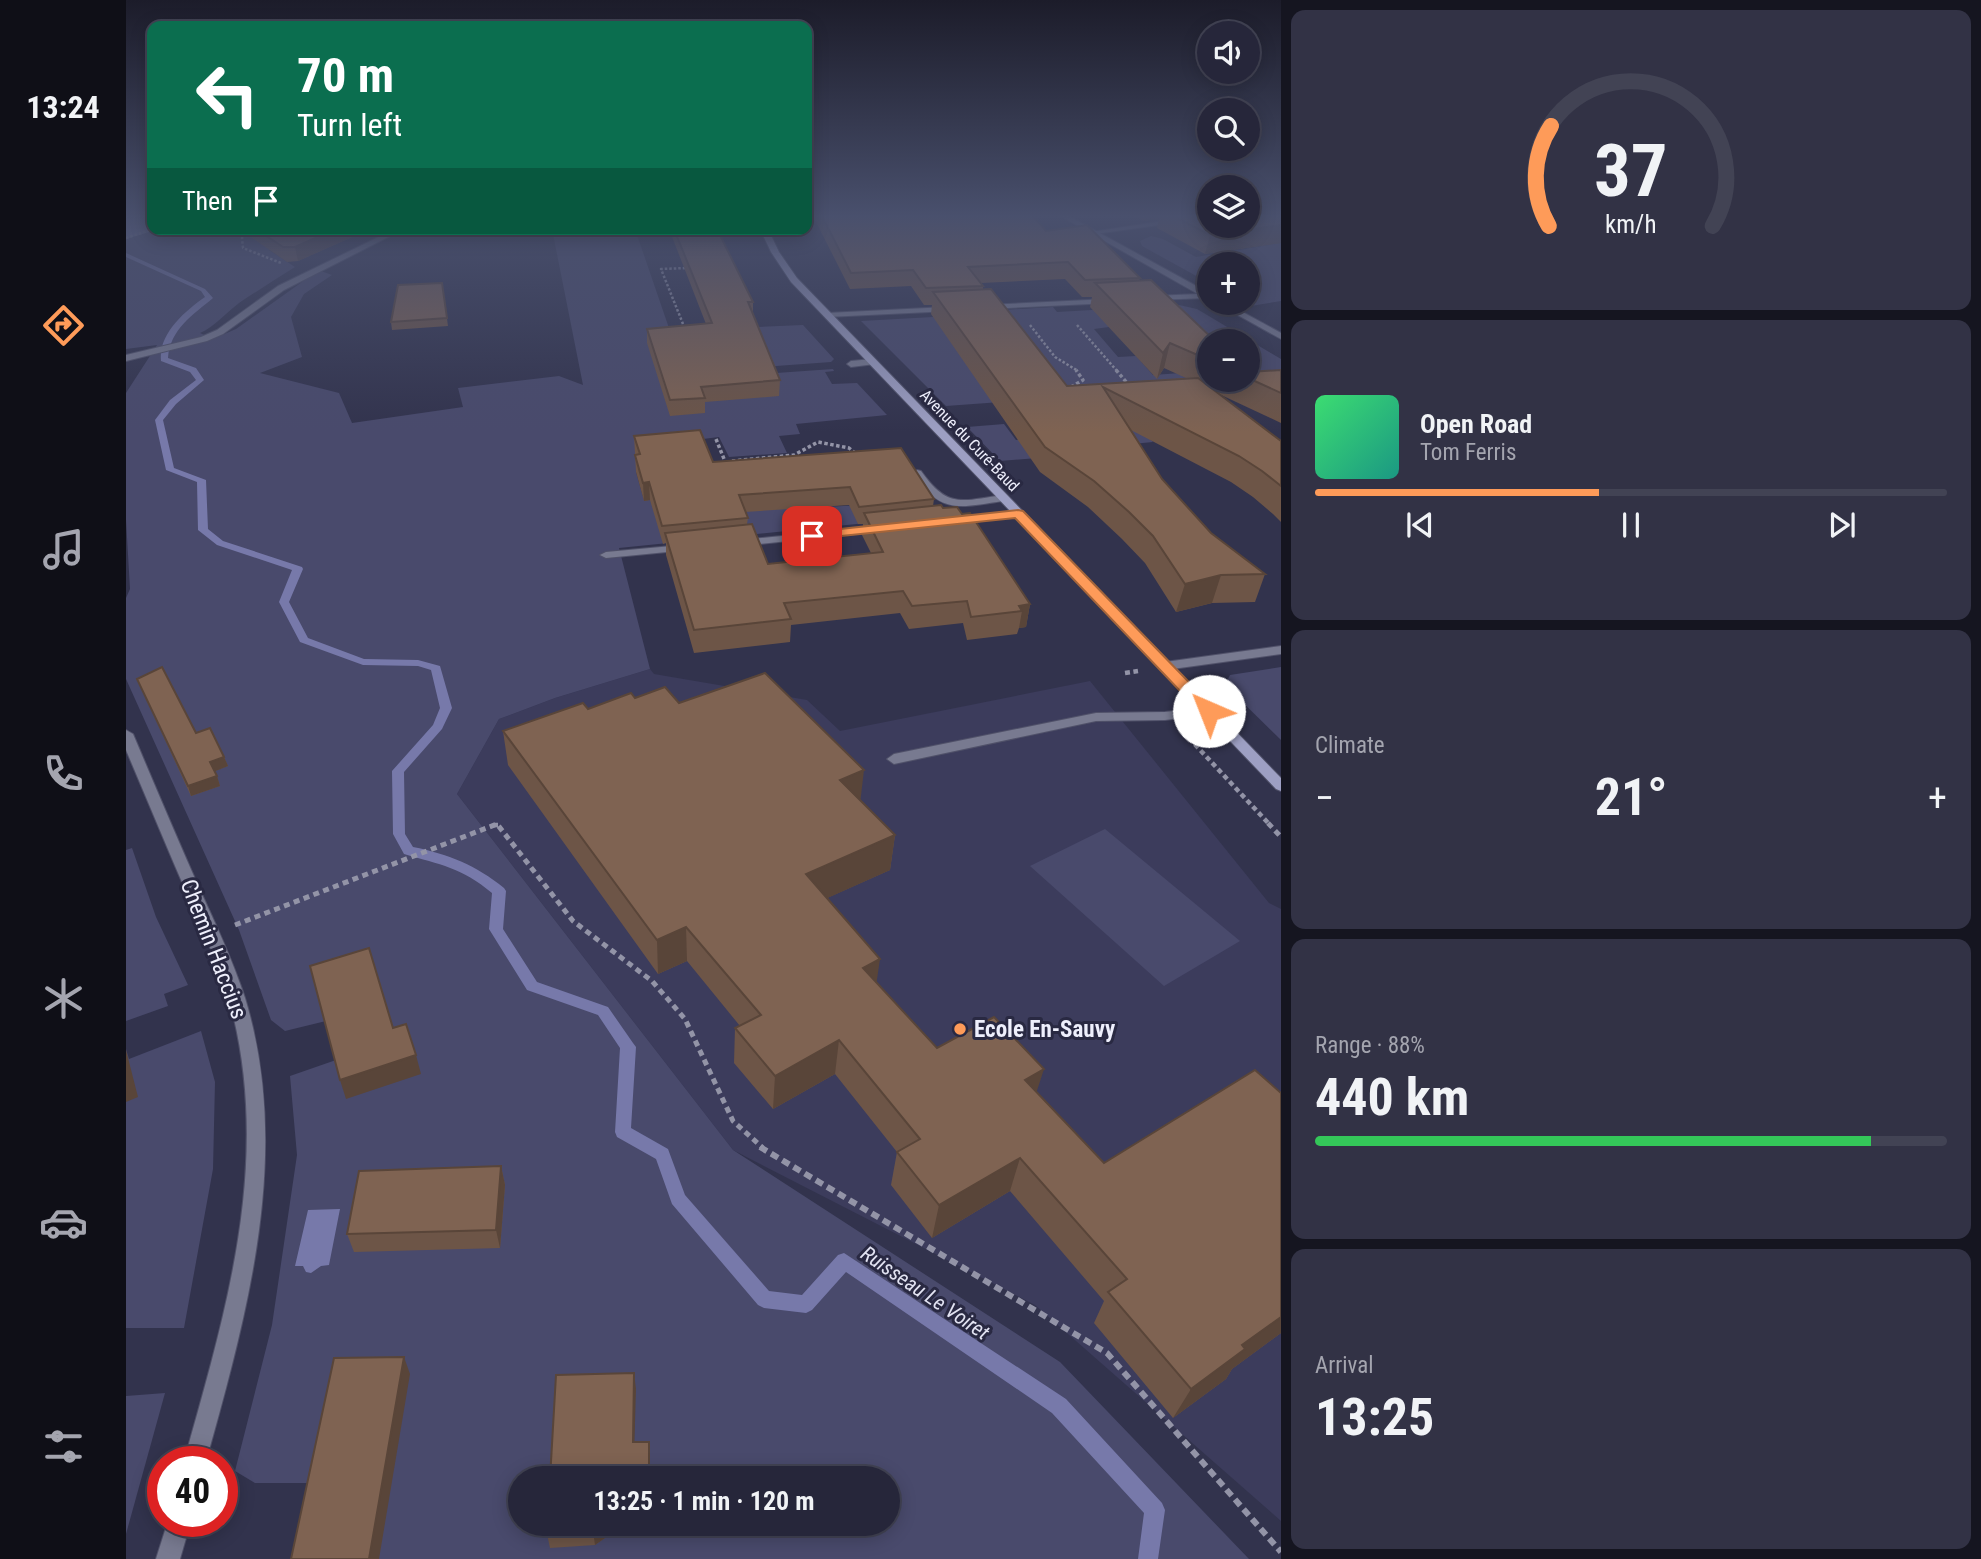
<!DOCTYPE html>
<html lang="en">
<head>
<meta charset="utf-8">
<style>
	:root { --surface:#26263a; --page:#323245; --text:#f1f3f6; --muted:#a4a5af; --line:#424354; --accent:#fe9b59 }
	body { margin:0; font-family:"Roboto Condensed",sans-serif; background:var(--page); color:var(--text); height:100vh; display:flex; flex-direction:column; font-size:26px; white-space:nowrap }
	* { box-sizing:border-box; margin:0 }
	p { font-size:23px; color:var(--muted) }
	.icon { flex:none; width:38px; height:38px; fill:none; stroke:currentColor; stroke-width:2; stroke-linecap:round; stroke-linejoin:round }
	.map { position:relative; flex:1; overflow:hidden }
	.drawer { display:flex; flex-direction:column; gap:10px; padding:10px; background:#151520; width:700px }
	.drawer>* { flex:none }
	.hud { position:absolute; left:21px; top:21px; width:665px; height:214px; border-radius:14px; box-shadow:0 4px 18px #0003,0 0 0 2px var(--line); background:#0b6e4f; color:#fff; overflow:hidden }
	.buttons { position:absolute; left:1071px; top:21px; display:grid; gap:14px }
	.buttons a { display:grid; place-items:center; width:63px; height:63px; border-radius:50%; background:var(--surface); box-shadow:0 4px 18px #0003,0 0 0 2px var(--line); font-size:35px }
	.speed { position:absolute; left:21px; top:1446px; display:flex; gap:14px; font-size:35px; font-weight:700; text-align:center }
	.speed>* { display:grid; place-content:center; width:91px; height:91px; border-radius:50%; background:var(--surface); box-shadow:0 4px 18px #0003,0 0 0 2px var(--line); line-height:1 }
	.speed .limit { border:10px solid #d22; background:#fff; color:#111 }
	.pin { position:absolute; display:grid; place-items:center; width:60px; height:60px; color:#fff; margin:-30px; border-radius:14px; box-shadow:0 4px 10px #0006 }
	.me { position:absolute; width:77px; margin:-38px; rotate:316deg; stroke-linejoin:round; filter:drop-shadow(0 0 5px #0008) }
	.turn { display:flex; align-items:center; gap:24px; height:147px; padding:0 35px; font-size:32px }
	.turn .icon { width:91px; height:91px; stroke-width:2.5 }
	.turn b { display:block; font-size:49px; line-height:60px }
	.then { display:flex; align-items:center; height:66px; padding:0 35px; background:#0003; gap:14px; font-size:26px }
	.big { font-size:52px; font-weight:700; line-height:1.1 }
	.drawer .widget { flex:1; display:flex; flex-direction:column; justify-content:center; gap:10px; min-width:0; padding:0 24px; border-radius:14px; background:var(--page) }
	.drawer .dial { align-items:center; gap:0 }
	.dial svg { height:182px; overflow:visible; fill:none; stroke:var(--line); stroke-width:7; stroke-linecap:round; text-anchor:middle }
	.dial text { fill:var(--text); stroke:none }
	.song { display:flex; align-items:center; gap:21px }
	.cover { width:84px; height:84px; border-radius:10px; background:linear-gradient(135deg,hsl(140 70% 55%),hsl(170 70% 35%)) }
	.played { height:7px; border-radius:4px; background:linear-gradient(90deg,var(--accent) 45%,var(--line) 45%) }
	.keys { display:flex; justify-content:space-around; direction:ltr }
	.heat { display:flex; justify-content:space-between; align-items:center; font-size:38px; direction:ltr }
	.charge { height:10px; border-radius:5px; background:linear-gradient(90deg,#34c759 88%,var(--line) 0) }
	.trip { position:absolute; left:382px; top:1466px; width:392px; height:70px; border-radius:35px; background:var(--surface); box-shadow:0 4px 18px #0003,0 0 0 2px var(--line); font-weight:700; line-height:70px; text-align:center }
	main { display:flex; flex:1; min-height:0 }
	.dock { display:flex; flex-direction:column; width:126px; justify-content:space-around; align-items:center; background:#0f0f17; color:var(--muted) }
	.dock .icon { width:49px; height:49px }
	.dock .selected { color:var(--accent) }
	.dock b { font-size:32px; color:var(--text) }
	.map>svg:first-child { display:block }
	.built { fill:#3c3c5c }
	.green { fill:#494a6c; fill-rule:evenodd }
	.water { fill:#7779aa }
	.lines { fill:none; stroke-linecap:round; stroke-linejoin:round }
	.stream { fill:#7779aa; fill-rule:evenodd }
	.river { fill:#7779aa; fill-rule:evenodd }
	.lane-casing { stroke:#505169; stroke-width:2 }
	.street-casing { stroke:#505169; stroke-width:2 }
	.secondary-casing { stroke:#505169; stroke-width:2 }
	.path-far4 { stroke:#9394a7; stroke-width:2.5; stroke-dasharray:2.5 2; stroke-linecap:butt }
	.path-far3 { stroke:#9394a7; stroke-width:3.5; stroke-dasharray:3.5 2.5; stroke-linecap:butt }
	.path-far2 { stroke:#9394a7; stroke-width:4.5; stroke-dasharray:5 3.5; stroke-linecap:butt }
	.path-far1 { stroke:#9394a7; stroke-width:5; stroke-dasharray:6 4.5; stroke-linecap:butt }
	.path { stroke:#9394a7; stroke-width:6; stroke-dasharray:8 5; stroke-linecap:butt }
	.lane { fill:#787a90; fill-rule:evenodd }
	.street { fill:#787a90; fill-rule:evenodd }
	.secondary { fill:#9d9fc3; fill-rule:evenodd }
	.wall { fill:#6d5547; fill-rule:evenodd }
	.shaded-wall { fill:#594539 }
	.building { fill:#7f6352; stroke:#594539; stroke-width:2 }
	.route { fill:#fe9b59; stroke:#a5653a; stroke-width:2 }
	.poi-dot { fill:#fe9b59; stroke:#292942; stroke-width:2.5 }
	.labels { text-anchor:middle; stroke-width:6; stroke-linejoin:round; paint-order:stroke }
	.far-street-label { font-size:16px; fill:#eeeffc; stroke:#292942 }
	.water-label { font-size:21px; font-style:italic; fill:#e2e3f2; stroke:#292942 }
	.near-street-label { font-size:23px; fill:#eeeffc; stroke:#292942 }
	.near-poi-label { font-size:23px; font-weight:bold; fill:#eeeffc; stroke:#292942; text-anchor:start }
</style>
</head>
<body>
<main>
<nav class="dock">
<b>13:24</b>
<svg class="icon selected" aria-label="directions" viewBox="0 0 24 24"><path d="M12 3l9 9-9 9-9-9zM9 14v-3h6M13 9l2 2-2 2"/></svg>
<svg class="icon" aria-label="music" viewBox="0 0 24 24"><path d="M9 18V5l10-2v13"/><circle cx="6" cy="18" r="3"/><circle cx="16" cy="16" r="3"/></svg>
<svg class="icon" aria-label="phone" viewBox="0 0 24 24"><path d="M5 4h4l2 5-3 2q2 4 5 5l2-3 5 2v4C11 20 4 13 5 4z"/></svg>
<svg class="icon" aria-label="climate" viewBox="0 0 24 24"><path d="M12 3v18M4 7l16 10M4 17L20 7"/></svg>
<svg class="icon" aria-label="car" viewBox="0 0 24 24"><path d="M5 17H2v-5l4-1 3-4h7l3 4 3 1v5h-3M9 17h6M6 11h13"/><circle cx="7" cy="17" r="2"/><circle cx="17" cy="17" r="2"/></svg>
<svg class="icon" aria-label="filters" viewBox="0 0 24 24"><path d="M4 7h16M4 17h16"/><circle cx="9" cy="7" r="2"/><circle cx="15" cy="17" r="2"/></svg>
</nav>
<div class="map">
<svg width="1155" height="1559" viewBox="0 0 1155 1559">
	<rect width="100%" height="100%" fill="#32334d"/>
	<polygon class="built" points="524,669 528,674 681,700 714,731 964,681 1143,903 1155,909 1155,1521 909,1305 607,1150 331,794 373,719 429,698"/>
	<g class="green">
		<path d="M0,214H26V229H179L143,250L169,267C150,279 131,291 113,303C100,313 88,327 74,333L87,339L110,329L183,277L195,271L206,275L178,294L165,317L176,357L134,373L213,393L226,423L337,407L332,388L433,376L457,385L426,229H509L544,331L677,325L708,359L705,362L583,371L569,384L596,377L707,369L708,371L699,372L706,384L731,383L761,415L670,424L674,434L653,436L661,453L603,457L593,437L577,439L510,472L518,500L604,499L695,505L697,507L798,502L820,515L493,548L524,669L429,698L373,719L331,794L607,1150L934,1362L1123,1559H177L193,1483H129L109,1471L146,1325L171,1155L164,1076L210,1060L200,1021L159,1031L145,1020L113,930L0,679V598L4,589L0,520V393L31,345L0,349ZM394,1479H761V1524H394Z"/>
		<polygon points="1025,236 1037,239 1070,257 1155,243 1155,301 1125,306 1120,303 1122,264 1083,264 1083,283 1016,246 1014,241"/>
		<path d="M1053,305L1071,309L1155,359V381L820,406L735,321L861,314V311L927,307L931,312ZM983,327L1052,335L1083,367V341H1122V380H1083V371L1027,375L1010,356L992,357L968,329Z"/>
		<polygon points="992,404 1027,442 1006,444 1010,450 874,461 841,427 878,424 890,440 917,438"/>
		<polygon points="1155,667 1155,740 1099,685 1104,675"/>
		<polygon points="979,829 1114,941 1038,986 904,866"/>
		<polygon points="6,848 30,917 62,985 38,994 42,1006 0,1021 0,850"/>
		<polygon points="75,1031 89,1082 87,1169 58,1328 0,1328 0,1049 3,1059"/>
		<polygon points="39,1393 0,1534 0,1396"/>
	</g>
	<polygon class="water" points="214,1209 203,1265 195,1266 185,1273 180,1272 177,1266 169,1266 182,1210"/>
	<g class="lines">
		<path class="stream" d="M0,253L79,289L87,298C67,315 44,329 42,358L70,368L78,380L50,404L37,420L48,468L80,480L82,529L97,541L176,567L177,569L163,602L182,638L238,659L292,660L314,666L326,708L316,729L278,772L279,834L287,847C322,854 350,865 378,888L380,891L377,929L411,982L482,1007L507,1043L510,1047L505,1128L542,1149L559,1195L643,1291L676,1295L712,1255L718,1253L940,1399L1036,1503L1039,1510L1032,1559H1012L1018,1513L926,1413L720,1272L686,1310L680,1313L638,1308L632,1305L546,1204L530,1159L491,1137L489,1132L494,1048L472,1015L401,990L363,929L366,893C335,867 315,865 278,854L267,834L266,771L307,725L314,708L305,670L292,666L237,665L174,642L153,602L166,570L91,545L72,530L71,482L40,470L29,420L44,400L70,380L64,372L35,361C32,334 59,311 79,297L75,291L0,257Z"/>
		<polygon class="river" points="10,214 26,214 26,229 33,229 0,239 0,216"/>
		<defs>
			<g id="lane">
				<polygon points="1083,214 1083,218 969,234 965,232"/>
				<polygon points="746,359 750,362 749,364 725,367 721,364 725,361"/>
				<path d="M791,470L795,471C822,509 835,501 877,495L882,498L877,501C831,508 815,514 786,473Z"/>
				<polygon points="892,511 896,512 896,516 831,524 826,521 831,518"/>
				<polygon points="755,526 760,529 759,531 615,546 609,543 615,540"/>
				<polygon points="557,545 563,548 561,550 480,558 474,555 480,552"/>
				<polygon points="1083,707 1090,711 1088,714 1039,720 970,721 768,764 761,759 768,754 970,713 1039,712"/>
			</g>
			<g id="street">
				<polygon points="931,214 939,214 1083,293 1083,298 1024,300 1023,298 1027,296 1072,294"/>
				<polygon points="269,229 278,229 158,290 97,334 81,341 0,361 0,355 75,337 91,330 152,286"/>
				<polygon points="982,299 986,301 985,303 859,309 855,307 859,305"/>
				<polygon points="1090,303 1100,303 1155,333 1155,339"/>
				<polygon points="821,307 824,307 824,311 701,317 697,315 701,313"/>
				<polygon points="1155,646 1155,654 1039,670 1033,666 1039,662"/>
				<path d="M0,730L7,734C29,786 51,838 74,890C90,925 107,961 119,998C166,1152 122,1311 80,1461H58C101,1308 147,1158 103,999C93,964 76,930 62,896C41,848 21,799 0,750Z"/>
				<polygon points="42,1521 65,1521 54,1559 30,1559"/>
			</g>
			<polygon id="secondary" points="634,229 642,229 653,252 671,278 1155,778 1155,791 1150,789 665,282 645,252"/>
		</defs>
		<use href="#lane" class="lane-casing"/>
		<use href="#street" class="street-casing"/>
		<use href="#secondary" class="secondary-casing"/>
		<g class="path-far4">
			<polyline points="121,229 116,238 117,248 155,263"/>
			<polyline points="0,238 27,229"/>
			<polyline points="557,324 535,269 561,268"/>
			<polyline points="904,325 929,357 952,371"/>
			<polyline points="951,325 991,371"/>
		</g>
		<g class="path-far3">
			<polyline points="990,370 1002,384"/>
			<polyline points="945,387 957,380 950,370"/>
			<polyline points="590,439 600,464"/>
			<polyline points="606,461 668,455 692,442 723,448 730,454"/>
		</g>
		<g class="path-far2">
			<polyline points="999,673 1012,671"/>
			<polyline points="1063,738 1144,825"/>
			<polyline points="368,825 372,825"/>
		</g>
		<g class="path-far1">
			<polyline points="1142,823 1155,837"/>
			<polyline points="109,925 371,824 447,921 526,981 559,1019 607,1121 637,1148"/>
		</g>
		<polyline class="path" points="634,1147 981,1353 1155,1552"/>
		<use href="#lane" class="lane"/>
		<use href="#street" class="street"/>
		<use href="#secondary" class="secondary"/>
	</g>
	<g class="wall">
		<path d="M686,214H905L920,231L1014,278L1013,281L1083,360V380H1122V372L1155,370V423L1093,394L1155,441V522L1147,514L1127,497L1105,482L1003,429L1036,479L1085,533L1139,574L1129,602L1086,603L1050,612L1019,563L996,539L962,507L914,472L805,314L806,305H798L785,286L724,289ZM939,279L956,297H966L964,307L1031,379L1038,368L1060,378L941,386L857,289V286L855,283Z"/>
		<polygon points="1004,214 1155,214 1155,243 1079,254 1031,228 1033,219 1018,221"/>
		<polygon points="113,229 244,229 172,261 161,262"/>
		<polygon points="543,229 591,229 627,302 627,313 654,380 653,396 579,402 579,413 544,416 521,343 521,329 580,324"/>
		<polygon points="316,283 322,326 266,330 265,322"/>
		<path d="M508,436L587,462L808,499L807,506L904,604L900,627L893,628L891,634L841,640L837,623L783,629L774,613L665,625L664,642L568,653L540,555V543L537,544L524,500L518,501L510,472ZM723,505L732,524H737L736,535L745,553L642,564L621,524L622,518L619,512Z"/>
		<polygon points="11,679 70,733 98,757 102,766 89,771 94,786 65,796"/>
		<polygon points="509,698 553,703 735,801 769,835 764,870 701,898 751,983 811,1048 911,1092 978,1163 1155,1093 1155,1333 1106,1369 1100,1379 1047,1418 968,1323 978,1301 884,1191 806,1238 765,1185 771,1152 709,1074 647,1109 608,1063 609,1028 614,1026 561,961 532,974 382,765 377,731 462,709"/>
		<polygon points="375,1166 379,1185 374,1248 228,1252 221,1234"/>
		<polygon points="479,1524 479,1538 469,1545 424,1548 421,1534"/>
	</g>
	<g class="shaded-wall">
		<polygon points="1020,214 1034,214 1033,219 1018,221"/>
		<polygon points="1155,225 1155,243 1079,254 1084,235"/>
		<polygon points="210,229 244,229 172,261 169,247"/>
		<polygon points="1044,343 1038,368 1031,379 1037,353"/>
		<polygon points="523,482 524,500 518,501 517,483"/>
		<polygon points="1095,575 1086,603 1050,612 1059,584"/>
		<polygon points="904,604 900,627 893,628 896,611 893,606"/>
		<polygon points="98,757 102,766 87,772 84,762"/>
		<polygon points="738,770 734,804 714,780"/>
		<polygon points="91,776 94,786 65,796 62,786"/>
		<polygon points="769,835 764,870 677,909 680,874"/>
		<polygon points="560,927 561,961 532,974 531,940"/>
		<polygon points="754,959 749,993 737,968"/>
		<polygon points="713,1040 709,1074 647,1109 649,1076"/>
		<polygon points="0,1050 12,1097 0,1102"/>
		<polygon points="290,1055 295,1074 220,1099 214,1080"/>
		<polygon points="918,1069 907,1103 899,1080"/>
		<polygon points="894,1158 884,1191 806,1238 813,1205"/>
		<polygon points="375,1166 379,1185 374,1248 370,1230"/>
		<polygon points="1155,1317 1155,1333 1106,1369 1100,1379 1047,1418 1065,1389 1116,1345"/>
		<polygon points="278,1357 284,1374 253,1559 243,1559"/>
		<polygon points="508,1373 510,1389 508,1457 507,1442"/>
		<polygon points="523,1442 524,1457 524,1479 523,1479"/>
		<polygon points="476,1524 479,1524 479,1538 469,1545 467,1531"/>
	</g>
	<g class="building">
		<polygon points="695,214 905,214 920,231 961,225 1014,278 959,280 942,262 842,267 857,286 800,288 787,270 725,273"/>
		<polygon points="1043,214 1083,214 1083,226 1122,226 1122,214 1155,214 1155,225 1084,235"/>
		<polygon points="130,229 210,229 169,247 157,247"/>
		<polygon points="548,229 591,229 627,302 622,302 654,380 575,387 579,398 544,400 521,329 586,323"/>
		<polygon points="1025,280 1089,341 1083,341 1083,360 1044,343 1037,353 969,283"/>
		<polygon points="316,283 321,318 265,322 272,285"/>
		<polygon points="865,289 941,386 1072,378 1155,441 1155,486 1136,471 1113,456 977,387 1036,479 1085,533 1139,574 1095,575 1059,584 1027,536 1003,512 968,481 919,447 807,292"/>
		<polygon points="1155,370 1155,393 1122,378 1122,372"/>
		<polygon points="574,430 587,462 775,448 808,499 733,507 724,487 613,495 622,518 536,526 523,482 517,483 509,455 514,454 508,436"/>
		<polygon points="815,505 817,508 831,507 836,514 844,513 904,604 893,606 896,611 845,617 841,601 786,606 777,591 658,603 665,619 568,630 539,533 626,524 642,564 757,552 738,513"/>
		<polygon points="36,667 70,733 84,728 98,757 84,762 91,776 62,786 11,679"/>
		<polygon points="639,673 738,770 714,780 769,835 680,874 754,959 737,968 811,1048 868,1017 918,1069 899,1080 978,1163 1129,1070 1155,1093 1155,1317 1116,1345 1119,1349 1065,1389 982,1292 1001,1279 894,1158 813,1205 771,1152 794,1139 713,1040 649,1076 609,1028 635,1015 560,927 531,940 377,731 457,703 462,709 505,693 509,698 539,687 553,703"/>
		<polygon points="243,948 267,1028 280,1024 290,1055 214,1080 184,966"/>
		<polygon points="375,1166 370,1230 221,1234 233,1171"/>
		<polygon points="278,1357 243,1559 165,1559 208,1358"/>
		<polygon points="508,1373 507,1442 523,1442 523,1479 424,1479 430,1375"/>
		<polygon points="422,1524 476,1524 467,1531 421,1534"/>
	</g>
	<linearGradient id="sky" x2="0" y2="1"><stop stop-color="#1c1c2a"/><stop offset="0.5" stop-color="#49506d"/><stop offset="1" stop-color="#49506d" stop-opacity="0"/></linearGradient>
	<rect width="1155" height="432" fill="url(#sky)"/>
	<polygon class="route" points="892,510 897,511 1088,708 1090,711 1088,715 1077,715 889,518 686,539 680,536 686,532"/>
	<circle class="poi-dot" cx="834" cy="1029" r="7"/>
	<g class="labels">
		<g class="far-street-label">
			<text transform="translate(844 440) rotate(46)" y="6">Avenue du Curé-Baud</text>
		</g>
		<g class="water-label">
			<text transform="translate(799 1293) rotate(34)" y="7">Ruisseau Le Voiret</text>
		</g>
		<g class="near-street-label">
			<text transform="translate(88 949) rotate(69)" y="8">Chemin Haccius</text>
		</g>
		<g class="near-poi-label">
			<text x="848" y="1037">Ecole En-Sauvy</text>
		</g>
	</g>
</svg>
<div class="buttons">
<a><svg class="icon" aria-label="sound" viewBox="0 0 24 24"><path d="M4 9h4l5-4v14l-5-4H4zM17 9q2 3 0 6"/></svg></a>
<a><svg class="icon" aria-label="search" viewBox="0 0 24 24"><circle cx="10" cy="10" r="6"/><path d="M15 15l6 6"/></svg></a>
<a><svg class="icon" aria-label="layers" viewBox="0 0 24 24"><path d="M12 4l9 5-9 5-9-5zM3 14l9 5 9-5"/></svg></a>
<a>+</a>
<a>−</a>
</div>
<div class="speed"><div class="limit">40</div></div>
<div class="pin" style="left:686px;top:536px;background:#d93025"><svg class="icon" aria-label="arrive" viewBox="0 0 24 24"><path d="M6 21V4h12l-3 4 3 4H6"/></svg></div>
<svg class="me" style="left:1083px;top:711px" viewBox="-20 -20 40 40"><circle r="19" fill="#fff"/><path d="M0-13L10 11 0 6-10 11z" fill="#fe9b59"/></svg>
<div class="trip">13:25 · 1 min · 120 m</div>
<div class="hud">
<div class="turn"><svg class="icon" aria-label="left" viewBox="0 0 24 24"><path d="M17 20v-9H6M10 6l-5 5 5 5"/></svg><div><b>70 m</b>Turn left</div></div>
<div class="then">Then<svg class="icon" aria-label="arrive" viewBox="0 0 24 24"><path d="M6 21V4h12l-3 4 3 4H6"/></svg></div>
</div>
</div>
<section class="drawer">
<div class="widget dial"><svg viewBox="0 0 100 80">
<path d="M14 69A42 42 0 1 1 86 69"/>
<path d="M14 69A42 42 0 0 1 15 25" stroke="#fe9b59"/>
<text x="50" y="56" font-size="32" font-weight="700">37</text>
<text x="50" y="72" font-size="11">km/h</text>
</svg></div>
<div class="widget">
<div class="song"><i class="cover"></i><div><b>Open Road</b><p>Tom Ferris</p></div></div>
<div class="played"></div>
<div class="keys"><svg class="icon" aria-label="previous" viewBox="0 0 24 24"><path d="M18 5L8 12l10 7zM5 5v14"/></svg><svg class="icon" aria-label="pause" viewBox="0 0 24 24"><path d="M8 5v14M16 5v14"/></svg><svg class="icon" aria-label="next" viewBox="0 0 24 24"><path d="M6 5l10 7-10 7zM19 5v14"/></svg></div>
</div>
<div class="widget"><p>Climate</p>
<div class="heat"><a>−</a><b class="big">21°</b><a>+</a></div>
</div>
<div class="widget"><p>Range · 88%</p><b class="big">440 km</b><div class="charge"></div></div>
<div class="widget"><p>Arrival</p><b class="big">13:25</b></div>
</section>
</main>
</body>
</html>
